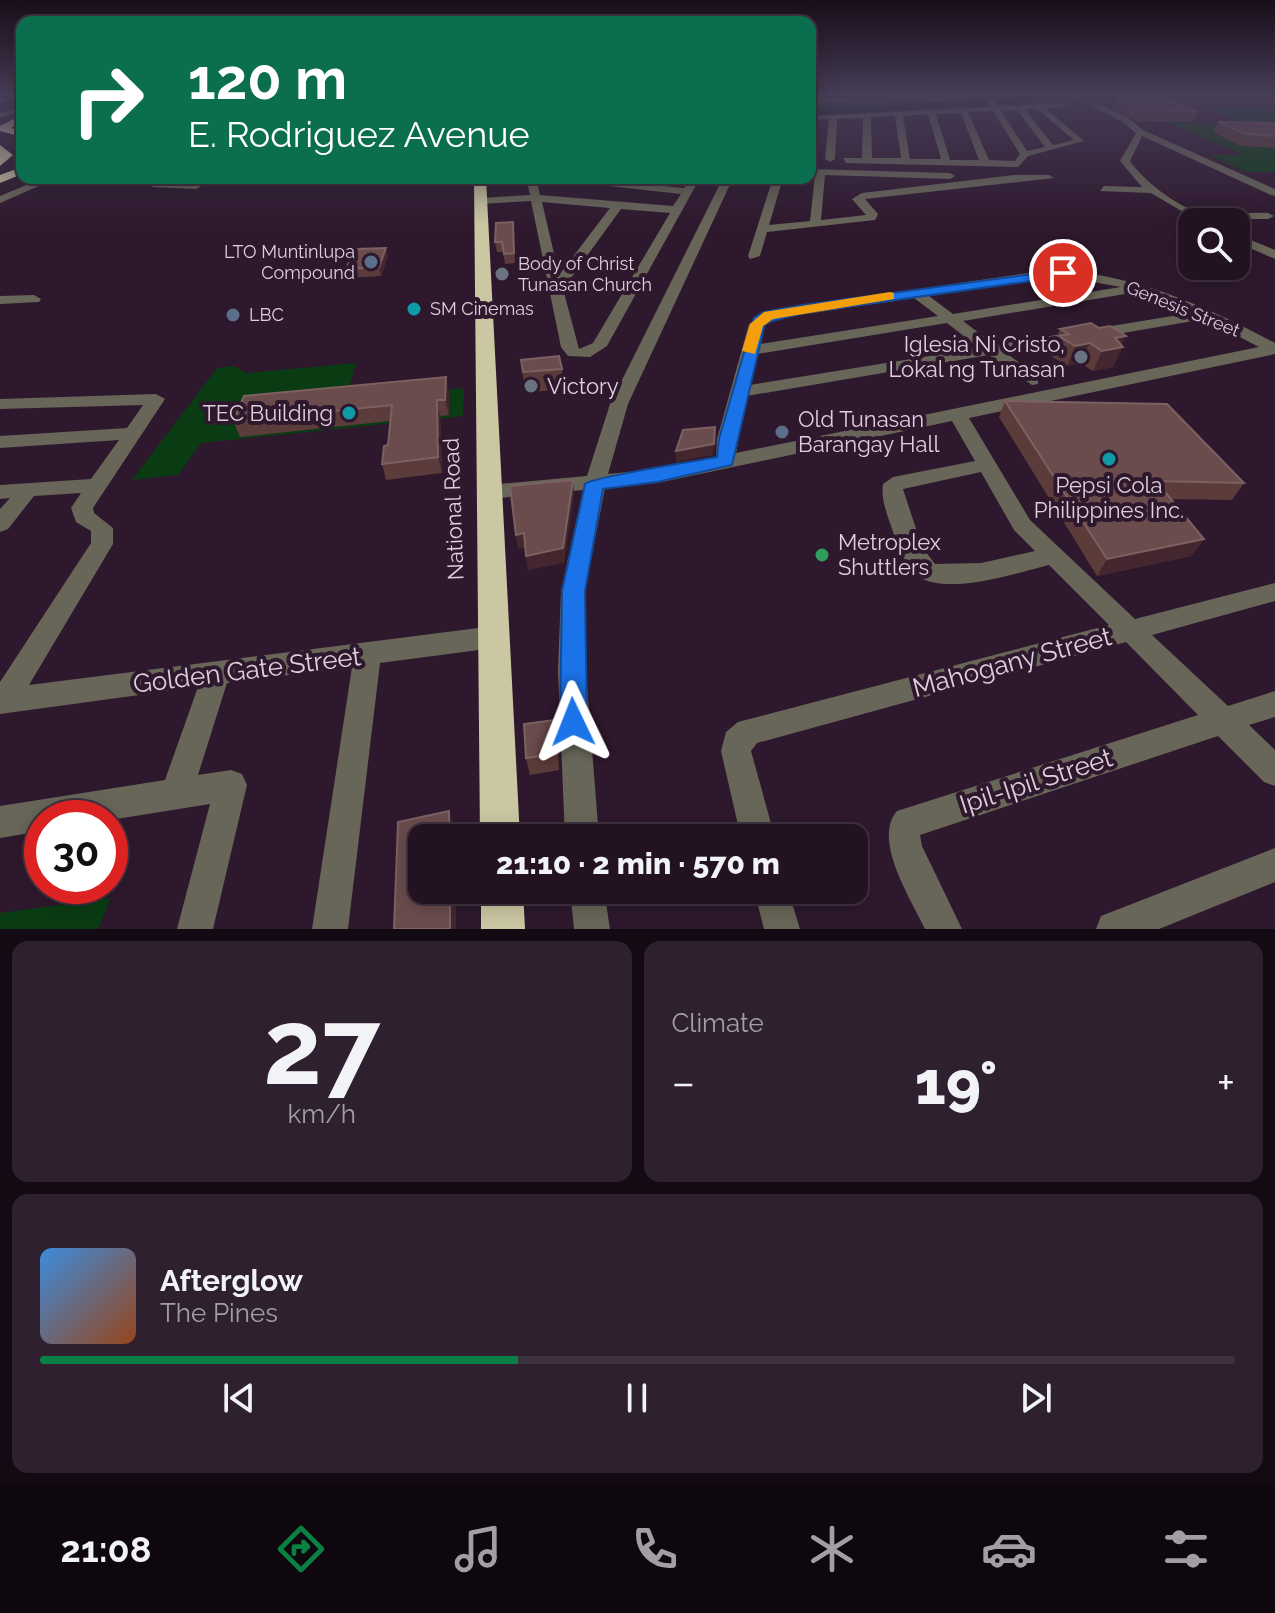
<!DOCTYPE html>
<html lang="en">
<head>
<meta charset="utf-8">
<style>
	:root { --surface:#221222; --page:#2e202f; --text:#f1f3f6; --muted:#a29ea5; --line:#3f3240; --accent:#0b8043 }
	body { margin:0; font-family:Raleway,sans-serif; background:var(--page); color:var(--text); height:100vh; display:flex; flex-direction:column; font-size:30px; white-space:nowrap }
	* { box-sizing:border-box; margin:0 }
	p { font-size:26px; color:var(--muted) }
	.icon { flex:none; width:44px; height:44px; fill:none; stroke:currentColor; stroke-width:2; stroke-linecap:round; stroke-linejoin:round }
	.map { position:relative; height:929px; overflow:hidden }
	.side { display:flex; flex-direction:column; gap:12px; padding:12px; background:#130a13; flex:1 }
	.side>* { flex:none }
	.top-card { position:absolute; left:16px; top:16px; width:800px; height:168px; border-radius:16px; box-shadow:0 4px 20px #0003,0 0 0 2px var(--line); background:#0b6e4f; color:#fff; overflow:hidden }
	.fabs { position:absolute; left:1178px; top:208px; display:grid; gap:16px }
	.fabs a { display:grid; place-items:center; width:72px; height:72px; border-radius:16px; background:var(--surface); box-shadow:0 4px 20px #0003,0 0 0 2px var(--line); font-size:40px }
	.speed { position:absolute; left:24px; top:800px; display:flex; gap:16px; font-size:40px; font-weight:700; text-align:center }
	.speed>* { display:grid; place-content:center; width:104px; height:104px; border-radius:50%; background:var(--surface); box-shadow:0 4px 20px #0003,0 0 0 2px var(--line); line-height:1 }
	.speed .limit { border:12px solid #d22; background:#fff; color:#111 }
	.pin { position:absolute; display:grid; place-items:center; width:68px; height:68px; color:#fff; margin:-34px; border:4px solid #fff; border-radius:50%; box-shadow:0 2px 8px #0007 }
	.me { position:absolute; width:88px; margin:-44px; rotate:358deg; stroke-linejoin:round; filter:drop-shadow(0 0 6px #0008) }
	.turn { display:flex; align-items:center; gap:28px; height:168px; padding:0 40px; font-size:36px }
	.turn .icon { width:104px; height:104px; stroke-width:2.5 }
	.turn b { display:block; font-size:56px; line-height:68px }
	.big { font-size:60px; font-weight:800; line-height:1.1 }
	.side .card { flex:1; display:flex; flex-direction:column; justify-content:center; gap:12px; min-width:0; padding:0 28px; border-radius:16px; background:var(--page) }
	.side .dial { align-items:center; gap:0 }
	.dial b { font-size:104px; line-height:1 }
	.song { display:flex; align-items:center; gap:24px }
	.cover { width:96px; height:96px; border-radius:12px; background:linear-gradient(135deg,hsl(210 70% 55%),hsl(20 70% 35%)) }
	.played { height:8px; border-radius:4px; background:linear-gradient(90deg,var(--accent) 40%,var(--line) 40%) }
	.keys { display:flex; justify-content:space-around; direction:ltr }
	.heat { display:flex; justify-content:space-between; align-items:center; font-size:44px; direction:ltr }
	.side .tiles { flex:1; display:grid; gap:12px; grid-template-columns:1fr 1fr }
	.card:last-child { grid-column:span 2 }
	.trip { position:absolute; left:408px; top:824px; width:460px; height:80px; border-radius:16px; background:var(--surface); box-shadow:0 4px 20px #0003,0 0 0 2px var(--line); font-weight:800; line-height:80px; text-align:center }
	.tabs { display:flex; height:128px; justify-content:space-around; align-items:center; background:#0e070e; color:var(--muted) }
	.tabs .icon { width:56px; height:56px }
	.tabs .active { color:var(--accent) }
	.tabs b { font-size:36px; color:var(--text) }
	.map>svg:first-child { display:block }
	.green { fill:#0a3c14 }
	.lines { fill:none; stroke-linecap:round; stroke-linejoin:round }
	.river { fill:#000e15; fill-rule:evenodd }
	.minor { fill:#686658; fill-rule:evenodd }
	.highway { fill:#ccc7a3; fill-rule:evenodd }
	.wall { fill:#5c3c3a }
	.shaded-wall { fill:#44272e }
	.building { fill:#6a4c4c; stroke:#7c6062; stroke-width:2 }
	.route { fill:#1a73e8; stroke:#114b97; stroke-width:2 }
	.slow { fill:#f59e0b }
	.service-dot { fill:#5c6f8a; stroke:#2e182d; stroke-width:3 }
	.worship-dot { fill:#6b7280; stroke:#2e182d; stroke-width:3 }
	.culture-dot { fill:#0f9aa8; stroke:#2e182d; stroke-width:3 }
	.leisure-dot { fill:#2e9e5b; stroke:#2e182d; stroke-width:3 }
	.labels { text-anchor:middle; stroke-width:8; stroke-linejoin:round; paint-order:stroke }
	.far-poi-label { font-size:18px; fill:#decfdd; stroke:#2e182d; text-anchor:start }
	.far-street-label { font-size:18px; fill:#decfdd; stroke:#2e182d }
	.poi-label { font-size:22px; fill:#decfdd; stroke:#2e182d; text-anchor:start }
	.street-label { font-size:22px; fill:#decfdd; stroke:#2e182d }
	.near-street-label { font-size:26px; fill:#decfdd; stroke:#2e182d }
</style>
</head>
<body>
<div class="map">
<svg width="1275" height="929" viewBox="0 0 1275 929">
	<rect width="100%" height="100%" fill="#2e182d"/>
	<g class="green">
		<polygon points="810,100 906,104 912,105 810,112"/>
		<polygon points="1275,106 1275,172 1247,172 1209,155 1244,155 1166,122 1242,124 1206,107"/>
		<polygon points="356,363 346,398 464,388 463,416 201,443 178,475 132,480 217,368 233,366 247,373"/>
		<polygon points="111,898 98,929 0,929 0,913"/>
	</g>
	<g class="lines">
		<polygon class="river" points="1044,96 1053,96 1056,100 810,116 810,110"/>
		<g class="minor">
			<polygon points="22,96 22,98 0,102 0,98"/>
			<polygon points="863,96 946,99 942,101"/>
			<path d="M1072,96H1080L1127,117L1143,130L1275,189V196L1271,195L1142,136L1130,161C1142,179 1177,207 1199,212C1220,216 1246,212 1268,213L1274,216L1268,219H1210L1214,222H1200L1151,193L1100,191L1104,186L1142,187L1120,161L1136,133L1121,121Z"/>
			<polygon points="810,97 878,101 882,103 810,101"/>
			<path d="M990,98L998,106L1068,103L1065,107L1045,108L1084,141L1028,156L1018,167L846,163L843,158H862L863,118L837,119L835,159L830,162L825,159L829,119L810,120V116L991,107L986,100ZM1025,109H1037L1074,140L1053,145ZM1017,110L1045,147L1027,151L1001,111ZM993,111L1020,154L1015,161L989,160L968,112ZM961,113L979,160H950L936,114ZM928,114L941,159H910L903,116ZM895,116L901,158H872L871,117Z"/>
			<polygon points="22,107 22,111 0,118 0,113"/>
			<polygon points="810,169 950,173 955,176 950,179 825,175 821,220 866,215 852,199 862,193 1014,175 1049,175 1054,178 865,199 878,214 875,220 767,232 760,256 750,259 748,256 773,178 783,178 769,225 810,221 815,175 810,175"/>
			<polygon points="43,178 57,178 0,203 0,196"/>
			<polygon points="108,178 121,178 107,186 99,186 99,182"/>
			<path d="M526,178H536L540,195L673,206L681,194L536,178H575L684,188L690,178H700L607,346L590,357L568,356L561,347L531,201L480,204L475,201L480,198L530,195ZM542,202L610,208L559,275ZM621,209L670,213L593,343L579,349L563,289Z"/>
			<path d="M723,178H733L628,404L608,474L657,469L716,457L717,439L749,324L775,310L1048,270C1130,272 1204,305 1275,343V354L969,418L1030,520L1135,619L1275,583V601L1152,635L1228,706L1275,691V717L1249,725L1275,750V786L1264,782L1218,736L920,835L922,846L962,929H925C911,899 872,840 897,811L1198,715L1126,642L757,743L751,751L775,838H741L721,751L726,732L738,722L1109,625L1049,565C1016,573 937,600 912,571C904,562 899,548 895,538C890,521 880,501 883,484L893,477L975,461L952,421L657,483L605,488L585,591L586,672L599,838H565L558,672L561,591L583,490L488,499L478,492L488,485L587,476L610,404ZM1048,278L1076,279L1121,287L953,314L929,296ZM1137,292L1191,313L995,345L963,321ZM914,298L938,316L760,344L764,326L779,318ZM1205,319L1259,347L736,453L747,396L989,355L1032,385L1038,384V376L1006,353ZM947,323L979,348L750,385L757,354ZM981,472L1014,530L1035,551L981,563L935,564L922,547L903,489Z"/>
			<polygon points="156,182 196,183 201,186 196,189 152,187"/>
			<polygon points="1236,234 1275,250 1275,259 1236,242"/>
			<polygon points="34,295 41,299 39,302 0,304 0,296"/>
			<polygon points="156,394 165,399 93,508 94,513 113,528 113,544 29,685 494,626 503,629 507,637 503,645 494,648 380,663 348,929 312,929 352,667 227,683 198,775 231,770 242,774 247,785 213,929 177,929 210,804 110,820 42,818 42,831 0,838 0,806 165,780 198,687 0,714 0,682 91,543 91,531 76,522 71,508 81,493 34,496 8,529 0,532 0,509 10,498 0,499 0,485 91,479 119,440 0,448 0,436 127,428 143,405 0,409 0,399"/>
			<polygon points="1275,848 1275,882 1159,929 1096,929 1101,916"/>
			<polygon points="570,890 604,890 610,929 574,929"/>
			<polygon points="754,890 788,890 800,929 764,929"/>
		</g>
		<g class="highway">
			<polygon points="22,115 22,122 11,128 22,131 22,137 0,131 0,126"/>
			<polygon points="0,145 13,155 0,166"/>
			<polygon points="22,167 22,174 0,183 0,175"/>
			<polygon points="474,178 486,178 520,838 480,838"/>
			<polygon points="481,890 523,890 525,929 481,929"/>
		</g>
	</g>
	<g class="wall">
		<polygon points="1117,97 1198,111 1193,122 1137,121 1113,108"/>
		<polygon points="1218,122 1275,123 1275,148 1241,146 1213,132"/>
		<polygon points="513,222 515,263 505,264 503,252 497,252 495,242"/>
		<polygon points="388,256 381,276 348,278 346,269"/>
		<polygon points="1060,329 1122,345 1113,367 1093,371 1080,363 1067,366 1051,356 1054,349 1052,348"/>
		<polygon points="521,360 562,369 563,389 525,393"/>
		<polygon points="449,392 449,415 440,416 442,473 386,480 382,464 388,445 390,421 240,437 233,421"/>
		<polygon points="1005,401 1244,483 1232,500 1170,499 1204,539 1191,556 1097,576 999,417"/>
		<polygon points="555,720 558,737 559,770 530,775 526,758"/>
	</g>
	<g class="shaded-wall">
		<polygon points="386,248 388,256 381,276 379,267"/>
		<polygon points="1126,336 1120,347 1123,347 1113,367 1093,371 1102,351 1115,338"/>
		<polygon points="1090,343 1080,363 1067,366 1075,346"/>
		<polygon points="446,377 449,392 449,415 445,400"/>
		<polygon points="437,400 440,416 442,473 438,457"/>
		<polygon points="714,444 713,455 676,462 676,451"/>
		<polygon points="573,480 574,494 564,563 528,570 526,556"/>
		<polygon points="524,533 526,548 518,549 516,535"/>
		<polygon points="1204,539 1191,556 1097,576 1107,559"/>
		<polygon points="555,720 558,737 559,770 557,754"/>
		<polygon points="449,811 455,827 455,838 449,838"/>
		<rect x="450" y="890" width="6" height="39"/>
	</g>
	<g class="building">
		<polygon points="1117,97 1161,98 1198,111 1142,110"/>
		<polygon points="1218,122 1275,123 1275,136 1246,134"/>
		<polygon points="513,222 514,253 504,254 502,242 495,242 496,223"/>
		<polygon points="386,248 379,267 346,269 355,249"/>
		<polygon points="1091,323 1099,328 1110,326 1126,336 1115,338 1123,347 1102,351 1090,343 1075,346 1059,336 1069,334 1060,329"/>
		<polygon points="559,356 562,369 523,372 521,360"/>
		<polygon points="446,377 445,400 437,400 438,457 382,464 384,446 388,445 392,405 233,421 244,396"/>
		<polygon points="1005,401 1167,404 1244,483 1156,481 1204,539 1107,559"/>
		<polygon points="715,427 714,444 676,451 683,430"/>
		<polygon points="573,480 563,548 526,556 524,533 516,535 510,486"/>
		<polygon points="555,720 557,754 526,758 524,724"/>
		<polygon points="449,811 449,838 422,838 422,890 450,890 450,929 394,929 398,822"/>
	</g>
	<linearGradient id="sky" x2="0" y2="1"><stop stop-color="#190d19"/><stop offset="0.42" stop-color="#463d57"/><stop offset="1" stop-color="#463d57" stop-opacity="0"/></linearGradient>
	<rect width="1275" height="226" fill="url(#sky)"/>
	<path class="route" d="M1063,270L1069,273L1067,276L803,313L765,323L732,465L657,482L603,489L585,591L587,722L583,731L573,734L564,731L560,722L562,591L585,484C591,477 698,461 717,457L719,439L754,318L764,312L803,305Z"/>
	<polygon class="slow" points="890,292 894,293 894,299 773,319 763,326 755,354 742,351 750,324 764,312"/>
	<g class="service-dot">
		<circle cx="371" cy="262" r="8"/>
		<circle cx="233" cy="315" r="8"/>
		<circle cx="782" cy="432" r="8"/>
	</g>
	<g class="worship-dot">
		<circle cx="502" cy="274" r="8"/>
		<circle cx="1081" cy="357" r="8"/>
		<circle cx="531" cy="386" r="8"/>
	</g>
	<g class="culture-dot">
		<circle cx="414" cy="309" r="8"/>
		<circle cx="349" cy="413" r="8"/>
		<circle cx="1109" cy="459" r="8"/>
	</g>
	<circle class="leisure-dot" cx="822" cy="555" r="8"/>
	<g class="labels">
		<g class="far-poi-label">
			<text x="355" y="258" text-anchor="end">LTO Muntinlupa<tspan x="355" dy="21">Compound</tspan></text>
			<text x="518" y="270">Body of Christ<tspan x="518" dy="21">Tunasan Church</tspan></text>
			<text x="430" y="315">SM Cinemas</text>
			<text x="249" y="321">LBC</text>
		</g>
		<g class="far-street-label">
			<text transform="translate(1183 309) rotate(22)" y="6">Genesis Street</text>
		</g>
		<g class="poi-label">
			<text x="1065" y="352" text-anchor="end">Iglesia Ni Cristo,<tspan x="1065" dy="25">Lokal ng Tunasan</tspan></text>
			<text x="547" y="394">Victory</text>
			<text x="333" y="421" text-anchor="end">TEC Building</text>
			<text x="798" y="427">Old Tunasan<tspan x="798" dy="25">Barangay Hall</tspan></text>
			<text x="1109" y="493" text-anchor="middle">Pepsi Cola<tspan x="1109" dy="25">Philippines Inc.</tspan></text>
			<text x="838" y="550">Metroplex<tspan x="838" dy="25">Shuttlers</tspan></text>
		</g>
		<g class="street-label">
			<text transform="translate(453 509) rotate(-92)" y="8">National Road</text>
		</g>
		<g class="near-street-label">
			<text transform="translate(1012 662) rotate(-15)" y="9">Mahogany Street</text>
			<text transform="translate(247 670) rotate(-7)" y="9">Golden Gate Street</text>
			<text transform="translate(1036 781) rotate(-18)" y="9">Ipil-Ipil Street</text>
		</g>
	</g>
</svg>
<div class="fabs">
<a><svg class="icon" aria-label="search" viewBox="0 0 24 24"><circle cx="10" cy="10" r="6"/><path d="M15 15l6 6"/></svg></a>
</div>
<div class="speed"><div class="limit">30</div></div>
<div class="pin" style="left:1063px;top:273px;background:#d93025"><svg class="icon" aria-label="arrive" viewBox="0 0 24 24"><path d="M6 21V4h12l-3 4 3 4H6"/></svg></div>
<svg class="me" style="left:573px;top:722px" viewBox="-20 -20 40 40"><path d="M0-17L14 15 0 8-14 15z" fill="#1a73e8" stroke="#fff" stroke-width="4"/></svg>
<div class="trip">21:10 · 2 min · 570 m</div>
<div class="top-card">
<div class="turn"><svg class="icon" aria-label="right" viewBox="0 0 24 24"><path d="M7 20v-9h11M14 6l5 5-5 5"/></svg><div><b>120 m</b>E. Rodriguez Avenue</div></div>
</div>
</div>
<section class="side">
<div class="tiles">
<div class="card dial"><b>27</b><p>km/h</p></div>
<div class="card"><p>Climate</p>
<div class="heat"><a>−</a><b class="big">19°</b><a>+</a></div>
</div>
<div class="card">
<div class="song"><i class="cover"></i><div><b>Afterglow</b><p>The Pines</p></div></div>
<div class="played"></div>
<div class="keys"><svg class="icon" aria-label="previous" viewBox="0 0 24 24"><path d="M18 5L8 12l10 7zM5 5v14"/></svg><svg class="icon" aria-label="pause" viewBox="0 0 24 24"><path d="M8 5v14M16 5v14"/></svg><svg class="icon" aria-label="next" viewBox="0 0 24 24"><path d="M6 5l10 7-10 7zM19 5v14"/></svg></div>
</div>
</div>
</section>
<nav class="tabs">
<b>21:08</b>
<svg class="icon active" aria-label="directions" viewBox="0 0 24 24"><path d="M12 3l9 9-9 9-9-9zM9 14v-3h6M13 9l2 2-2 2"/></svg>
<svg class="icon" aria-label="music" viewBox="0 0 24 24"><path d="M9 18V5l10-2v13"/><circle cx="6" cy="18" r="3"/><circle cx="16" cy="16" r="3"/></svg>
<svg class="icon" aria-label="phone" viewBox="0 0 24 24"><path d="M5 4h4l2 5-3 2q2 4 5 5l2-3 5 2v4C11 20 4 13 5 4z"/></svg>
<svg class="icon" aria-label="climate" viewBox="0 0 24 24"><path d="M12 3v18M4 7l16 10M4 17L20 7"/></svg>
<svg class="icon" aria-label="car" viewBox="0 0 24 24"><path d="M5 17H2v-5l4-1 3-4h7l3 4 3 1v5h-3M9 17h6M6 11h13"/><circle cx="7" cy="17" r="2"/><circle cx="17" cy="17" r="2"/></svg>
<svg class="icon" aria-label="filters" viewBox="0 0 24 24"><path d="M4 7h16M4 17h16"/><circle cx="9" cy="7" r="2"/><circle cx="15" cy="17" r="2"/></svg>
</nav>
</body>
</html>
